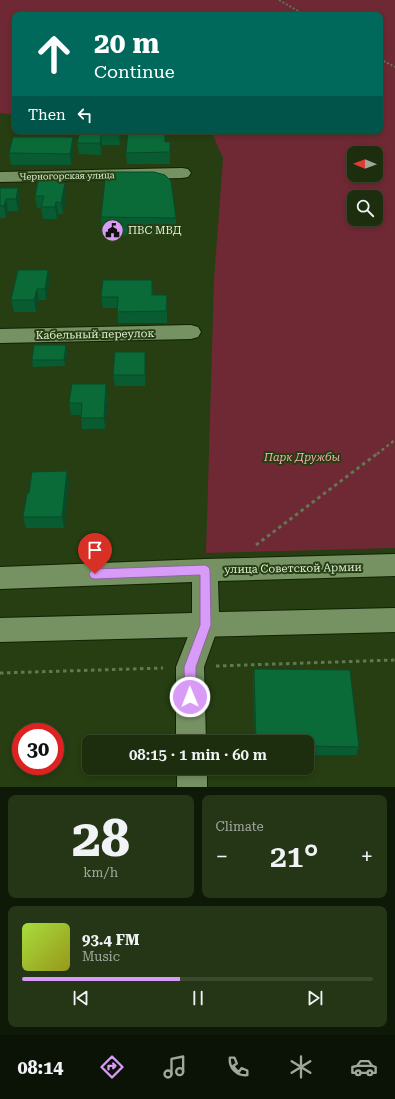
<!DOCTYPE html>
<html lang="en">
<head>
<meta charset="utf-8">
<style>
	:root { --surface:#1c2e0e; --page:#253617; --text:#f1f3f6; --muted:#a0a89e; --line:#3a4a2e; --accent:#d89bf8 }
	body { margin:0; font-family:"Roboto Serif",serif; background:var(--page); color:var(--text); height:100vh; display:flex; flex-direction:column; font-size:15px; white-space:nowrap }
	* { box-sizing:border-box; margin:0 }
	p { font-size:13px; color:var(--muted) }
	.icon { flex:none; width:22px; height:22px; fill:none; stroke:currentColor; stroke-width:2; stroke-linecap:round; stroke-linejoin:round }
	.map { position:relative; height:787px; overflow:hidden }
	.drawer { display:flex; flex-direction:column; gap:8px; padding:8px; background:#0f1908; flex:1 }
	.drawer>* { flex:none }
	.hud { position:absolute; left:12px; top:12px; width:371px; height:122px; border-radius:8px; box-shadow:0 2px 6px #0003,0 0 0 1px var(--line); background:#00695c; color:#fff; overflow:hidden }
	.needle { width:26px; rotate:271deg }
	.tools { position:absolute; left:347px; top:146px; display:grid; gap:8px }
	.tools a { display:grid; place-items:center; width:36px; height:36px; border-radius:8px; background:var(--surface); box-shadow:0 2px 6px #0003,0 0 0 1px var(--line); font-size:20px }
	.speed { position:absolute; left:12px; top:723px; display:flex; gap:8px; font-size:20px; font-weight:700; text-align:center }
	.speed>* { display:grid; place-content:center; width:52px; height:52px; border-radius:50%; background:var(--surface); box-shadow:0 2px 6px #0003,0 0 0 1px var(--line); line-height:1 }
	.speed .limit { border:6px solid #d22; background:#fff; color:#111 }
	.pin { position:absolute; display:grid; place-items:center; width:34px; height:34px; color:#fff; margin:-41px -17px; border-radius:50% 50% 50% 0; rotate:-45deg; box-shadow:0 0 4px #0007 }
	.pin .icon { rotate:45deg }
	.me { position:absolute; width:44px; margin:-22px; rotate:359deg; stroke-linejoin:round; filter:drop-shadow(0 0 3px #0008) }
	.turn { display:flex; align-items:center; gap:14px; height:84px; padding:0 16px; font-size:18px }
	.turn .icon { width:52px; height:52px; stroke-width:2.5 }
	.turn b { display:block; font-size:28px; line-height:34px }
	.then { display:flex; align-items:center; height:38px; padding:0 16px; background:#0003; gap:8px; font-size:15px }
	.big { font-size:30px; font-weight:600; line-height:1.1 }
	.drawer .tile { flex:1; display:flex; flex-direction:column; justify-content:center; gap:6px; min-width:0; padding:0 14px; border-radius:8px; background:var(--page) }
	.drawer .dial { align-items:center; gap:0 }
	.dial b { font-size:52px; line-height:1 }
	.song { display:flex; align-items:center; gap:12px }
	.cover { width:48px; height:48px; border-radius:6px; background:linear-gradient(135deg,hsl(80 70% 55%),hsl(60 70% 35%)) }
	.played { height:4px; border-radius:2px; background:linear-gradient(90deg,var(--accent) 45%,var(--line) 45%) }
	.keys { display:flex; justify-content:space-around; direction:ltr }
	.heat { display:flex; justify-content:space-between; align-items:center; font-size:22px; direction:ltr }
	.drawer .tiles { flex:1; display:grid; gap:8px; grid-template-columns:1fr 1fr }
	.tile:last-child { grid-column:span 2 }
	.trip { position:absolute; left:82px; top:735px; width:232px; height:40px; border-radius:8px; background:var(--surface); box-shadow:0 2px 6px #0003,0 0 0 1px var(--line); font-weight:600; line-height:40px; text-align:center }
	.dock { display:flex; height:64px; justify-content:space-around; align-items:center; background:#0b1206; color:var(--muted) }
	.dock .icon { width:28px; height:28px }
	.dock .on { color:var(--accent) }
	.dock b { font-size:18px; color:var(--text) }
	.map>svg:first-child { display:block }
	.green { fill:#6e2934; fill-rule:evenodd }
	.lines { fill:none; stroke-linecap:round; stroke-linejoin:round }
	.minor-casing { stroke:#112303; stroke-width:2 }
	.secondary-casing { stroke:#112303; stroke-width:2 }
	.path-far2 { stroke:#637852; stroke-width:2; stroke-dasharray:2 2; stroke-linecap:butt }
	.path-far1 { stroke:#637852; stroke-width:2.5; stroke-dasharray:3 3; stroke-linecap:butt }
	.path { stroke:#637852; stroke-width:3; stroke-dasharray:3.5 3.5; stroke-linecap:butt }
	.minor { fill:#769263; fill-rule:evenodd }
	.secondary { fill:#769263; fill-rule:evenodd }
	.wall { fill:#095c31 }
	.shaded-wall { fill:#074b28 }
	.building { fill:#0a6b39; stroke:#074b28 }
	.route { fill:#d89bf8; stroke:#8c65a1 }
	.labels { text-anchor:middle; stroke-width:4; stroke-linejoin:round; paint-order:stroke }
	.far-street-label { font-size:9px; fill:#e0f0d6; stroke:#263e12 }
	.poi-label { font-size:11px; fill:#e0f0d6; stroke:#263e12; text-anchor:start }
	.street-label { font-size:11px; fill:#e0f0d6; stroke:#263e12 }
	.park-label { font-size:11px; font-style:italic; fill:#f8aeb4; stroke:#263e12 }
</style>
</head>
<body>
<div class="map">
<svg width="395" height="787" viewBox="0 0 395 787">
	<rect width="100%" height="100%" fill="#263e12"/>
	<path class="green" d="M0,0H395V548L206,553L214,280L223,158L211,131H380V15H15V115L0,113ZM354,153H376V175H354ZM354,197H376V219H354Z"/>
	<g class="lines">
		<defs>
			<g id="minor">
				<polygon points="182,168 188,169 191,173 188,177 182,178 0,182 0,172"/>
				<polygon points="191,325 198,327 201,332 198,337 191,339 0,343 0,329"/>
				<polygon points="206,613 216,616 219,625 204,667 206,742 176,742 176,667 196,616"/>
				<rect x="177" y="768" width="30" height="19"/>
			</g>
			<polygon id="secondary" points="395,554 395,576 218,581 219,612 395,608 395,632 0,642 0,618 192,613 192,582 0,589 0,567 205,559"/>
		</defs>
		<use href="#minor" class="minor-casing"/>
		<use href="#secondary" class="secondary-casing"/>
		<g class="path-far2">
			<polyline points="279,0 305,15"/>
			<polyline points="380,59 395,67"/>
		</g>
		<polyline class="path-far1" points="377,454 395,440"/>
		<g class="path">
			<polyline points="256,545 378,453"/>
			<polyline points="216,666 395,660"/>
			<polyline points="0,673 163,668"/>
		</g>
		<use href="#minor" class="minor"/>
		<use href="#secondary" class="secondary"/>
	</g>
	<g class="wall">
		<polygon points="80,131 121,131 120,145 102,145 101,155 79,154 77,143"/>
		<polygon points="166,142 170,142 170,164 127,164 126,153"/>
		<polygon points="74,148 71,165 11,165 9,153"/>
		<polygon points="61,183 66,194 63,214 58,214 57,219 43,219 41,208 37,208 35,196"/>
		<polygon points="0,188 18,188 20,200 18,211 8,211 6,218 0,218"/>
		<polygon points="101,217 176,218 176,236 103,235"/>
		<polygon points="48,270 50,281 46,300 39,300 36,312 14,312 11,300"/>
		<polygon points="153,291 153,295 167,307 167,323 118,323 117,308 103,308 101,297"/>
		<polygon points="67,351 65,366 33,367 32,360"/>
		<polygon points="146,363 145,386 115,386 113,375"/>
		<polygon points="108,395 105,429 82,429 81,418 81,415 71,415 69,403"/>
		<polygon points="67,471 69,482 64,528 26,528 23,517 29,493"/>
		<polygon points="254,669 359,747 356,755 307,755 307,742 255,742 253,678"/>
	</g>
	<g class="shaded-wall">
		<polygon points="119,131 121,131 120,145 119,134"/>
		<polygon points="101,134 102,145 101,155 100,143"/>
		<polygon points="73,137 74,148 71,165 70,154"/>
		<polygon points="65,183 66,194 63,214 61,203"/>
		<polygon points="18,188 20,200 18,211 16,199"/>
		<polygon points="6,199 8,211 6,218 4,206"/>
		<polygon points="56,202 58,214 57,219 55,207"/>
		<polygon points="48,270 50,281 46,300 45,289"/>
		<polygon points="37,289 39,300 36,312 34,300"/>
		<polygon points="66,345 67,351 65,366 64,360"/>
		<polygon points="145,352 146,363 145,386"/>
		<polygon points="106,384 108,395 105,429 104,418"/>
		<polygon points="67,471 69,482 64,528 62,517"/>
	</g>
	<g class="building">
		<polygon points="80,131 119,131 119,134 101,134 100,143 77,143"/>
		<polygon points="128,131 165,131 165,142 170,142 170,152 126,153"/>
		<polygon points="13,137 73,137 70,154 9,153"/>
		<polygon points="106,172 154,172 165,175 171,181 176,218 101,217"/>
		<polygon points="39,177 60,177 59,183 65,183 61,203 56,202 55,207 41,207 44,196 35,196"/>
		<polygon points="0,188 18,188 16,199 6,199 4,206 0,206"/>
		<polygon points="18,270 48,270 45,289 37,289 34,300 11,300"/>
		<polygon points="103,280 152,280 152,295 167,295 166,311 117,312 118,297 101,297"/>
		<polygon points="34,345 66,345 64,360 32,360"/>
		<polygon points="115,352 145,352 145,375 113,375"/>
		<polygon points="72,384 106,384 104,418 81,418 82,403 69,403"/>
		<polygon points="67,471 62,517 23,517 27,493 29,493 32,472"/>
		<polygon points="254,669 350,670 359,747 307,746 307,742 256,742"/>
	</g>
	<polygon class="route" points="205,565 209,567 210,570 211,625 196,667 196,697 195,701 190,703 186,701 185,697 184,667 200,625 200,575 95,579 91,578 89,574 91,571 95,569"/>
	<defs>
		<symbol id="civic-disc" viewBox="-11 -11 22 22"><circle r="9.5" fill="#d89bf8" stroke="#263e12"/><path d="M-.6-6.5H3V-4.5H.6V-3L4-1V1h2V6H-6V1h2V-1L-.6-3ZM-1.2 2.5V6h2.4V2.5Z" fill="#111"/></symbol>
	</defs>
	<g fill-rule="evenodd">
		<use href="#civic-disc" x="100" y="218" width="25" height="25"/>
	</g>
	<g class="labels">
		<g class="far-street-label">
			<text transform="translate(67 176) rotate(-1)" y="3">Черногорская улица</text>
		</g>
		<g class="poi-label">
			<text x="128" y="234">ПВС МВД</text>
		</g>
		<g class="street-label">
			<text transform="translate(95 334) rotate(-1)" y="4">Кабельный переулок</text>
			<text transform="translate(293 568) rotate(-1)" y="4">улица Советской Армии</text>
		</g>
		<g class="park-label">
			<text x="302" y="461">Парк Дружбы</text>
		</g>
	</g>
</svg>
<div class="tools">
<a><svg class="needle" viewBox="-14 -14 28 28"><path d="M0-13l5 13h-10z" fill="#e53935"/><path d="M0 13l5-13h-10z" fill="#a0a89e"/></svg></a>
<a><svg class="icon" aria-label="search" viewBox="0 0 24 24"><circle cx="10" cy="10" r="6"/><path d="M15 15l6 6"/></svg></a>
</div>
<div class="speed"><div class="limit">30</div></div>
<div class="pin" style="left:95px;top:574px;background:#d93025"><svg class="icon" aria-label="arrive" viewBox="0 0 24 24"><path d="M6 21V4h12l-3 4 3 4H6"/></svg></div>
<svg class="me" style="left:190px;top:697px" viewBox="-20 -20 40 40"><circle r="17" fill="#d89bf8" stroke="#fff" stroke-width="3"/><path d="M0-11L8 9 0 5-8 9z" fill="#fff"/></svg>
<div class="trip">08:15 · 1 min · 60 m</div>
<div class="hud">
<div class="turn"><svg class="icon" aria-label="ahead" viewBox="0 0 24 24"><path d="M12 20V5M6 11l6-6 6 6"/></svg><div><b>20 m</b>Continue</div></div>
<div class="then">Then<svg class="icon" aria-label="left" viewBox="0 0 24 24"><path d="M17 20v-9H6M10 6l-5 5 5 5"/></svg></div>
</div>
</div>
<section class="drawer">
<div class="tiles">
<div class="tile dial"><b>28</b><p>km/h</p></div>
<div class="tile"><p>Climate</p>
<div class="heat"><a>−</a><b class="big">21°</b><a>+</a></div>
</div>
<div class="tile">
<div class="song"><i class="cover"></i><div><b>93.4 FM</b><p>Music</p></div></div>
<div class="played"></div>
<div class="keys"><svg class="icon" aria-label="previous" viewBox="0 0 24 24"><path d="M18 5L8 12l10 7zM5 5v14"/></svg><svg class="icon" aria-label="pause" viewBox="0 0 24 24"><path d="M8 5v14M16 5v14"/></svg><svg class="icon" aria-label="next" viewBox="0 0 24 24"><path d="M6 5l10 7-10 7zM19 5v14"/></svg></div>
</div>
</div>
</section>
<nav class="dock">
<b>08:14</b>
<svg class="icon on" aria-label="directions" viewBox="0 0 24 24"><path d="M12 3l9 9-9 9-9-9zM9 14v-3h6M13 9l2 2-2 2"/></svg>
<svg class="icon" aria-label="music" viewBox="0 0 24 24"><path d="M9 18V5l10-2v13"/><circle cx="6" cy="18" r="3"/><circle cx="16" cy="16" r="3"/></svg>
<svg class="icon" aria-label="phone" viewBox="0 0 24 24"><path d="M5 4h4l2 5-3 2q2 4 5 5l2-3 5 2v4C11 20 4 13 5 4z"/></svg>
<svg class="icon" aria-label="climate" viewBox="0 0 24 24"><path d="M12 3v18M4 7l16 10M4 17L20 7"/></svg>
<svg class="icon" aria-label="car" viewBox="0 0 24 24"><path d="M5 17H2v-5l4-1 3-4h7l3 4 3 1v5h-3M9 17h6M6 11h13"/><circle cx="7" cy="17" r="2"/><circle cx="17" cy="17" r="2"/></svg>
</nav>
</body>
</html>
